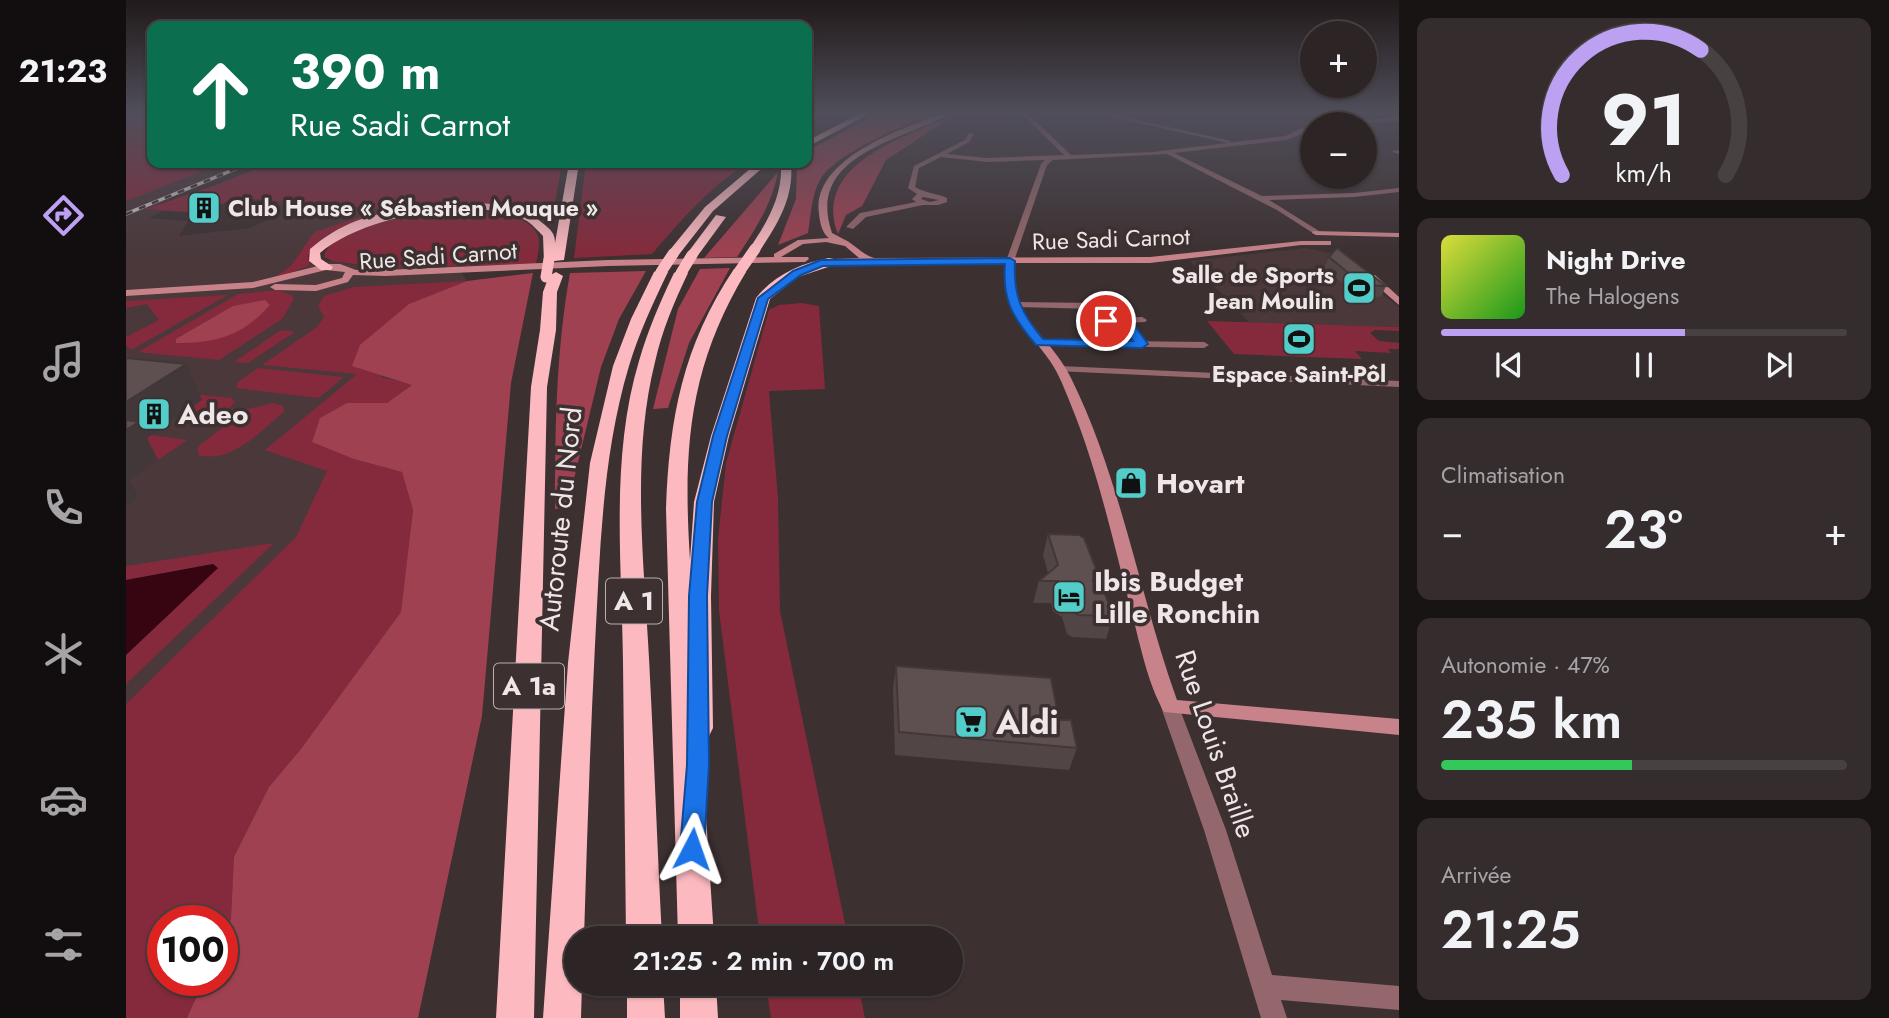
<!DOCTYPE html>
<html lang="fr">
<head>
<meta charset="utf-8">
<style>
	:root { --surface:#2d2425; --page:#352c2d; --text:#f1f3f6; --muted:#a7a4a7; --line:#484142; --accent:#bca0f2 }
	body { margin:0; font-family:Jost,sans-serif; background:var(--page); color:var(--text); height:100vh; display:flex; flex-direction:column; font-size:26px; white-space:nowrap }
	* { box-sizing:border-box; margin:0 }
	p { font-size:23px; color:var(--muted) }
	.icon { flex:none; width:38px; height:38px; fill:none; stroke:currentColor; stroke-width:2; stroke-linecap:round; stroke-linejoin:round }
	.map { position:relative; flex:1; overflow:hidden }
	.side { display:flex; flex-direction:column; gap:18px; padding:18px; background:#191414; width:490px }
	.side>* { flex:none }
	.banner { position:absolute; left:21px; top:21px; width:665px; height:147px; border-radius:14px; box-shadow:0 2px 5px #0004,0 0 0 2px var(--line); background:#0b6e4f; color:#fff; overflow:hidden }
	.tools { position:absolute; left:1174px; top:21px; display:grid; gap:14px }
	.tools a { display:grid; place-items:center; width:77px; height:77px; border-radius:50%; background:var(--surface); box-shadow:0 2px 5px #0004,0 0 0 2px var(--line); font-size:35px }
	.speed { position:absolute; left:21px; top:905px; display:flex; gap:14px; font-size:35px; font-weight:700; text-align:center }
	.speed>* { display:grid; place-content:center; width:91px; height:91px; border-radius:50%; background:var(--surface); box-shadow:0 2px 5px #0004,0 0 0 2px var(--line); line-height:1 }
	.speed .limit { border:10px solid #d22; background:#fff; color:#111 }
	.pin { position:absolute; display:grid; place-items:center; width:60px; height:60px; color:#fff; margin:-30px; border:4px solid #fff; border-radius:50%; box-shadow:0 2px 7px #0007 }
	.me { position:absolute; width:77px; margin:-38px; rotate:4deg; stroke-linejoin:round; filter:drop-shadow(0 0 5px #0008) }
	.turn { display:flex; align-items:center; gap:24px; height:147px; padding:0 28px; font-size:32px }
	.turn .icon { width:91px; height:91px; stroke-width:2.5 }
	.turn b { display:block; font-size:49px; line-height:60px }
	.big { font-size:52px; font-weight:600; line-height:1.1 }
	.side .card { flex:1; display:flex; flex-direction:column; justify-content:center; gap:10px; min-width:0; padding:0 24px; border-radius:14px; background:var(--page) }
	.side .dial { align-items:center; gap:0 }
	.dial svg { height:182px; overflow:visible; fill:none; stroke:var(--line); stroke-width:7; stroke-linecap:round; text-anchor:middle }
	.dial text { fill:var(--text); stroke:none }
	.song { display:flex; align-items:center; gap:21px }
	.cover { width:84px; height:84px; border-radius:10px; background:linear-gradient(135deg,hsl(60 70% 55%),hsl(120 70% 35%)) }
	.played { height:7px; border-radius:4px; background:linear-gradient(90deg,var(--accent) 60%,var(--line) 60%) }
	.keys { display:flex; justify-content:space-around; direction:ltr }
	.heat { display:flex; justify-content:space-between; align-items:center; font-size:38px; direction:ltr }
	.charge { height:10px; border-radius:5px; background:linear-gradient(90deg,#34c759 47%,var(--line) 0) }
	.trip { position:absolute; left:438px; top:926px; width:399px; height:70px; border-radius:35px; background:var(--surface); box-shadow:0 2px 5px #0004,0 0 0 2px var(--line); font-weight:600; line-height:70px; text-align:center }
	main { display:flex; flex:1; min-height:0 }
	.dock { display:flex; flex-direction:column; width:126px; justify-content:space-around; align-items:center; background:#120e0f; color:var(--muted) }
	.dock .icon { width:49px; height:49px }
	.dock .current { color:var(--accent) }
	.dock b { font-size:32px; color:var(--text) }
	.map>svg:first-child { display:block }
	.built { fill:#4a383a; fill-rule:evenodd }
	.green { fill:#852a3c }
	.forest { fill:#a04151 }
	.water { fill:#360511 }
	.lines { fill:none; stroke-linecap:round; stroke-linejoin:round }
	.street { fill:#93676b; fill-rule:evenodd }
	.secondary { fill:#c8838a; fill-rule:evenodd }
	.highway { fill:#fcbac0; fill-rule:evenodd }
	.rail-casing { stroke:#cdc4c5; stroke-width:3.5 }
	.rail { stroke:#3c3031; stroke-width:2.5; stroke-dasharray:7; stroke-linecap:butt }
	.highway-bridge { stroke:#fcbac0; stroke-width:11 }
	.wall { fill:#514546 }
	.shaded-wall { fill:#423839 }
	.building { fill:#5e5051; stroke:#423839; stroke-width:2 }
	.route { fill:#1a73e8; stroke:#114b97; stroke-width:2 }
	.labels { text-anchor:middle; stroke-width:7; stroke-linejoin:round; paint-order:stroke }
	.far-poi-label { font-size:23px; font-weight:bold; fill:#eee6e7; stroke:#3c3031; text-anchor:start }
	.far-street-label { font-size:23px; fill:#eee6e7; stroke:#3c3031 }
	.shield { fill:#3c3031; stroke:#b9afb0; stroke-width:2 }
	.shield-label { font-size:26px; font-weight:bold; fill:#eee6e7 }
	.poi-label { font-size:28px; font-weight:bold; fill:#eee6e7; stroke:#3c3031; text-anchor:start }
	.street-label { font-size:28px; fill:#eee6e7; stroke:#3c3031 }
	.near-poi-label { font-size:33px; font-weight:bold; fill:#eee6e7; stroke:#3c3031; text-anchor:start }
</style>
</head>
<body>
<main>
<nav class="dock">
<b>21:23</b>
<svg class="icon current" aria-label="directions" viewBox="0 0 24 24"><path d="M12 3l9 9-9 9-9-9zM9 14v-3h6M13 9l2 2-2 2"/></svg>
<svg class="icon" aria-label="music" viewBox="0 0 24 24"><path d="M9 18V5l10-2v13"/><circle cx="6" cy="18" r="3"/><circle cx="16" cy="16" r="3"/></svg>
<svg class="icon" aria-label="phone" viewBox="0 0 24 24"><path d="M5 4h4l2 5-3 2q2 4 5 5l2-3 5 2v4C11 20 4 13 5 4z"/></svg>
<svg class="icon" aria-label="climate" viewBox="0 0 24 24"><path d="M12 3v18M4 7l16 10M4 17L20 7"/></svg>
<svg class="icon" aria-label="car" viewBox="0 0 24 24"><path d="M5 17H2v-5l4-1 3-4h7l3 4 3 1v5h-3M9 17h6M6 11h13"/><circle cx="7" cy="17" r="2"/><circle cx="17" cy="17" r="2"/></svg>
<svg class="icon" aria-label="filters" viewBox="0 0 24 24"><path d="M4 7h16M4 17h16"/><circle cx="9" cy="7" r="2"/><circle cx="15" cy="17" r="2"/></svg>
</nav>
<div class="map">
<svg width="1273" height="1018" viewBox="0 0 1273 1018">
	<rect width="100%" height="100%" fill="#3c3031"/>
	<g class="built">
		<path d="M95,163H131L21,208L39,210L23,218L62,221L53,236L124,228L142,220L153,200L261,209L188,232L165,266L207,261L242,267L330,265L341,281L334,286L261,1018H0V200ZM37,920H96V980H37Z"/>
		<polygon points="1179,248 1205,253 1273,307 1273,327 1124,323 1064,261"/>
	</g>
	<g class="green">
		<polygon points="10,113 26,113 26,163 97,163 0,201 0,121"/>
		<path d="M145,163H436L425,226C379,191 307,207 256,219C228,225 195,229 182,256L184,265L156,276L152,275L165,266L188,232L258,209L110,198L74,213L19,209L90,185Z"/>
		<path d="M460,163H621C584,187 555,220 526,254L448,258Z"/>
		<path d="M345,211C365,213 404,213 412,236C415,245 411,256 410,264L254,268L207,261L198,257C205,221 315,211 345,211Z"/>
		<polygon points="341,281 283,304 255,377 287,384 261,403 221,403 194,418 186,441 228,459 276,472 287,510 275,612 175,749 143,787 108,857 105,919 96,939 96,920 37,920 37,980 78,980 61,1018 0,1018 0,704 170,537 201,471 139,450 231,374 136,365 191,327 198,317 192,306 198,296 228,287"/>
		<polygon points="151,290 165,295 168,299 156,319 93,360 12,352 112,294"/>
		<polygon points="102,295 5,350 0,345 0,337 33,320 21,304 0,308 0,301"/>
		<polygon points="676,303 693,306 699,389 643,391 652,498 654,611 722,938 634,938 593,610 592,539 600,463 643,310 653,305"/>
		<polygon points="1081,321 1273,327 1273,331 1249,330 1244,333 1253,341 1273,343 1273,349 1262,349 1265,353 1229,351 1236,359 1108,354"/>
		<polygon points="155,330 169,332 122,363 108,362"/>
		<polygon points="132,368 218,377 193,398 110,388 112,382"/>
		<polygon points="47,392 106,398 109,402 96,416 59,412 75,399"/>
		<path d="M147,403L157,406L158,412C134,431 106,464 73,455L71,449L75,444L121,409Z"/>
		<polygon points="25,435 61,440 32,460 20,439"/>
		<polygon points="148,543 0,684 0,655 92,568 87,564 0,580 0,566"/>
		<polygon points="640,984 732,984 739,1018 645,1018"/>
	</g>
	<g class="forest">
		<path d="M753,113H811C783,122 708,154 694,180C685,196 685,216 682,233L652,245L670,199L671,163H681V151Z"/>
		<path d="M832,113L760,160L736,206L720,215L712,234C685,162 783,136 832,113Z"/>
		<path d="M652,172C646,204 629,230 611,257L578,258Z"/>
		<polygon points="604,268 563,343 542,408 527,409 552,309 574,269"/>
		<path d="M520,271L493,319L475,367L441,508L429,509C429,429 430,351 444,273Z"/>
		<polygon points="407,273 385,383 356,716 292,1018 61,1018 78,980 96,980 96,939 105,919 108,857 143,787 175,749 275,612 287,510 276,472 228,459 186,442 194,418 221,403 261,403 286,385 226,366 234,345 283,304 341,281"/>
		<path d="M139,300L144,305C116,336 90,343 50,343V339L107,306Z"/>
	</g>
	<polygon class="water" points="87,564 92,568 0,655 0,580"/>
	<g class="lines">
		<g class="street">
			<path d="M895,113H901L945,155L1027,152L1159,136L1171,130L1186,126V130L1160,140L1048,153L1136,196L1228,193L1273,188V192L1228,197L1143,200L1193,231L1194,233L1190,235L1151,210L1041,154L927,160L921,165L888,261L884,264L880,261L915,164L919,160L861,162L815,157L793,168L789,187C799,193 810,193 821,198V202L812,205H797L740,217L727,229L720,227L734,213L790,202L786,199L791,194L782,188L788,166L839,140L843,133L848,134L843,142L821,154L861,158L938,155ZM797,197L813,200L804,202L795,199Z"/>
			<polygon points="970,113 980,113 1105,141 1102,143"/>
			<polygon points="1273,117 1273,121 1216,124 1219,122"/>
			<polygon points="1273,150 1273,154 1266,152 1267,151"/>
			<polygon points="890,302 971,303 976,306 971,309 887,307 887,303"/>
			<polygon points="1016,317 1021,320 1019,322 980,324 975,321 980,318"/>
			<polygon points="914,340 1078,342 1083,345 1078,348 910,345 909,343"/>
			<polygon points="934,366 1273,381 1273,387 930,371 930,367"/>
			<polygon points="1044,700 1050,702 1053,707 1100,830 1146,975 1273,986 1273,1010 1155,1000 1161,1018 1135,1018 1078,830 1035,707 1038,702"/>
		</g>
		<g class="secondary">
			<path d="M818,113H826C776,141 679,154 706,233C713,237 721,240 727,245C735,251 739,255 748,258L1024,257L1175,241H1205V245H1175L1024,263H888C882,317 924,335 945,378C995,479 1013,594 1051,700L1273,719V735L1038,712C1021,682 1014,643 1005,610C987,541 972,471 945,405C939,390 933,374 924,361C900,327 873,308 879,263L711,264L708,263V259L733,258L719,246L700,242L677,244L655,257H682L683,259L679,262L482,266L259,276L227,275L222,282L190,291L149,290L144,287L149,284L190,285L216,278L219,272L200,270L127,288L0,296V290L127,282L200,264H214L230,270H259L482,260L648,257V254L672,240L703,238C696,233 694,223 693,214C685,158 778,128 818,113Z"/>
			<polygon points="1264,113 1273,113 1273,117 1265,114"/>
			<polygon points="1187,231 1273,233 1273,237 1190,235 1186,233"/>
			<polygon points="1243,275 1249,275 1273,297 1273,305 1243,279"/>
		</g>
		<g class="highway">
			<polygon points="735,113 745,113 681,147 681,141"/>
			<path d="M443,163H453L438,260L418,262L417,236C412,231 407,225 401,221C350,194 237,216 194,253L195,259L207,267L205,270H195L183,261L184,249C198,237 212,228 230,221C278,204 379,188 419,225C426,231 429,234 429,243Z"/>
			<polygon points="631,163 642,163 587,211 551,257 543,257 543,251 579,207"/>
			<path d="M655,163H665C668,196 653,222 635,249L633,252H625L623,249C641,223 657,196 655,163Z"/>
			<polygon points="590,215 600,217 570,258 562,258 560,255"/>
			<path d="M703,258L708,259V265L672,277L644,299L603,436L588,502L585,596L587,728L583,736L575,739L588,938H552L540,509C543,419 557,345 608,269H618L620,272C562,368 557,451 564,560L568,502L585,436L630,298C648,275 675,263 703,258Z"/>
			<path d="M535,268L542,272C527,303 513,333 503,366C476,456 474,552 469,645C464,743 461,840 458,938H450V984H456L455,1018H417L442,663L464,463L487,366L505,319L528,272Z"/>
			<path d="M555,269L562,273C548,302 536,331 529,362C505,458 518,561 523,658C528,751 531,845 536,938H500C499,846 498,754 497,662C496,564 484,457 513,361C522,330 534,302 548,273Z"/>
			<polygon points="430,272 437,276 431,292 430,330 421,387 408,1018 370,1018 405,387 414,330 417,292 423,276"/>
			<polygon points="501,984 537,984 539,1018 501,1018"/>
			<polygon points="554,984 590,984 592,1018 554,1018"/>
		</g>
		<defs>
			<polyline id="rail" points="0,214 124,163"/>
		</defs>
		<use href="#rail" class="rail-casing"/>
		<use href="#rail" class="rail"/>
		<g class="highway-bridge">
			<polyline points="535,272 547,254"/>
			<polyline points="613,272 629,249"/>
			<polyline points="555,273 566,255"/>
			<polyline points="420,277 423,259"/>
		</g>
	</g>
	<g class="wall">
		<polygon points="1203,257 1260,286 1255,297 1232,296 1198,268"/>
		<polygon points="922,534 969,583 987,616 980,639 946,637 941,634 936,617 927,611 925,603 907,603 913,581 922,573 917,555"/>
		<polygon points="770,666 933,720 951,748 943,770 769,755 767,688"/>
	</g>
	<polygon class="shaded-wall" points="60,364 76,400 21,438 32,460 3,480 12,497 0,506 0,402"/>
	<g class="building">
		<polygon points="1211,248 1260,286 1237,285 1203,257"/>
		<polygon points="0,358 60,364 0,402"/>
		<polygon points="0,420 13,422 0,430"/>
		<polygon points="922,534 953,535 958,538 972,574 967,581 977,588 987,616 953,615 947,612 942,595 933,589 932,581 913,581 932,565"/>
		<polygon points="770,666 925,678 933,720 945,720 951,748 773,732"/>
	</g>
	<linearGradient id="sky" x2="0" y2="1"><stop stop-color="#211a1b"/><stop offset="0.44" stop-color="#504e5a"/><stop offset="1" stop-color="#504e5a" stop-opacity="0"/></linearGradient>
	<rect width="1273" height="256" fill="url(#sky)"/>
	<path class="route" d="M884,258L889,261C887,295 895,313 917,339L1007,341L996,324L980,325L975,321C981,316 995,316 1003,318L1022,344L1016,348L910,345C887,318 876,300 879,264L697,266L675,275L642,299L601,436L586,502L581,596L583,765L578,849L574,857L566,860L557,857L554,849L561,765L563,596L571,502L587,436L632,298L667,271L695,260Z"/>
	<defs>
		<symbol id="building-square" viewBox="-11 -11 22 22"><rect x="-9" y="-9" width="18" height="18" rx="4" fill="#53cdca" stroke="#3c3031"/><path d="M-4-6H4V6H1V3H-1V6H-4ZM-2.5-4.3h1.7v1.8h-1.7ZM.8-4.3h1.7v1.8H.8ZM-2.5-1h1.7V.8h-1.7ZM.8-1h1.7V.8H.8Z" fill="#111"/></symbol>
		<symbol id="stadium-square" viewBox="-11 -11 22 22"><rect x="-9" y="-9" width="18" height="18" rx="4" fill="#53cdca" stroke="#3c3031"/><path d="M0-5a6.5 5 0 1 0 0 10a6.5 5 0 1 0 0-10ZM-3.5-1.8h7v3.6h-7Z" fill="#111"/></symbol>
		<symbol id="shop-square" viewBox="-11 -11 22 22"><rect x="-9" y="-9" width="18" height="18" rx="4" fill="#53cdca" stroke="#3c3031"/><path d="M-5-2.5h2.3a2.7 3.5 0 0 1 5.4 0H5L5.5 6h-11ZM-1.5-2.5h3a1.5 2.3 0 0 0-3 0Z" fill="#111"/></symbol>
		<symbol id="hotel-square" viewBox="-11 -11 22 22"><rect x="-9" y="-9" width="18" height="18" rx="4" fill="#53cdca" stroke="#3c3031"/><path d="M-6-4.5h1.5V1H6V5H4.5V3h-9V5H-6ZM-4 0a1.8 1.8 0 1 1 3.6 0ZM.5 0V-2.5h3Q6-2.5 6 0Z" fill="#111"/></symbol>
		<symbol id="supermarket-square" viewBox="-11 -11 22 22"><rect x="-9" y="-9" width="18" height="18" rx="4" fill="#53cdca" stroke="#3c3031"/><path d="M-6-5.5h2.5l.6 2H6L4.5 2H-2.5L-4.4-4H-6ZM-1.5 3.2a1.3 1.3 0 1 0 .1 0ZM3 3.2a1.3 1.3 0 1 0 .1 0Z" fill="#111"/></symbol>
	</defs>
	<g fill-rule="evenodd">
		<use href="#building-square" x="59" y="189" width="38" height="38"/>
		<use href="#stadium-square" x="1214" y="269" width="38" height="38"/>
		<use href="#stadium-square" x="1154" y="320" width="38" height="38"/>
		<use href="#building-square" x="9" y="395" width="38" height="38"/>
		<use href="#shop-square" x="986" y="464" width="38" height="38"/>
		<use href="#hotel-square" x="924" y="578" width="38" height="38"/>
		<use href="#supermarket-square" x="826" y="703" width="38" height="38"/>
	</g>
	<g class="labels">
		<g class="far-poi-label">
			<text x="102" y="216">Club House « Sébastien Mouque »</text>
			<text x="1208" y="283" text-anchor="end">Salle de Sports<tspan x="1208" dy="26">Jean Moulin</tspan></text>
			<text x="1173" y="382" text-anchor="middle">Espace Saint-Pôl</text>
		</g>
		<g class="far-street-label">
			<text transform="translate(985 239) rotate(-2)" y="8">Rue Sadi Carnot</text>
			<text transform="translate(312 256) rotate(-4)" y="8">Rue Sadi Carnot</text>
		</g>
		<g class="shield">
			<rect x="480" y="578.5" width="56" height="45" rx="5"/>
			<rect x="368" y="663.5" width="70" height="45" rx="5"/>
		</g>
		<g class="shield-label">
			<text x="508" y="610">A 1</text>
			<text x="403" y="695">A 1a</text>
		</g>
		<g class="poi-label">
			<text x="52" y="424">Adeo</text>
			<text x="1030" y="493">Hovart</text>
			<text x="968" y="591">Ibis Budget<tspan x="968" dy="32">Lille Ronchin</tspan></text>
		</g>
		<g class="street-label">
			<text transform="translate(434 519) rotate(-84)" y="10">Autoroute du Nord</text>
			<text transform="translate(1090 744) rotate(71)" y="10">Rue Louis Braille</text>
		</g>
		<g class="near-poi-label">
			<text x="870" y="734">Aldi</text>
		</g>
	</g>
</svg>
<div class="tools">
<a>+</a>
<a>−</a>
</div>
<div class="speed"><div class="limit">100</div></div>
<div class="pin" style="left:980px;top:321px;background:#d93025"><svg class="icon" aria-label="arrive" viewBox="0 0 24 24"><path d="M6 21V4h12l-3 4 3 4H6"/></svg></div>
<svg class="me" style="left:566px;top:849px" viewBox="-20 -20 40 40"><path d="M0-17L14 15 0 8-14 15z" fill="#1a73e8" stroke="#fff" stroke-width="4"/></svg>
<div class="trip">21:25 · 2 min · 700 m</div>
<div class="banner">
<div class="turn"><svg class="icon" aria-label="ahead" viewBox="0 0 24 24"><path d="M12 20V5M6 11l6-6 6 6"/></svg><div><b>390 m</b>Rue Sadi Carnot</div></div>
</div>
</div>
<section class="side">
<div class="card dial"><svg viewBox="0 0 100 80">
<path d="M14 69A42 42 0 1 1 86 69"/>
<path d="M14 69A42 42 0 0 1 75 14" stroke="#bca0f2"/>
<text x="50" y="56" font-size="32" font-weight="700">91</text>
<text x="50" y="72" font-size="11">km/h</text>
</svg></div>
<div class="card">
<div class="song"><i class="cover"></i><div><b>Night Drive</b><p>The Halogens</p></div></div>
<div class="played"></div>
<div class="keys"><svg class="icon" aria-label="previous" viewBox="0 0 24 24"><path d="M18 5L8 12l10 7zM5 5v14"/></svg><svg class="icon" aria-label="pause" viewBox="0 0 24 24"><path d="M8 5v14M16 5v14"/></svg><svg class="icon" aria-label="next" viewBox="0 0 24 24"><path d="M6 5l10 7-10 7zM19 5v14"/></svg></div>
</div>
<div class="card"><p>Climatisation</p>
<div class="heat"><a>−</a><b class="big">23°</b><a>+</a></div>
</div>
<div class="card"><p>Autonomie · 47%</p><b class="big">235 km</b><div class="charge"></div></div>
<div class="card"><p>Arrivée</p><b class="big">21:25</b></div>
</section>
</main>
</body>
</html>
